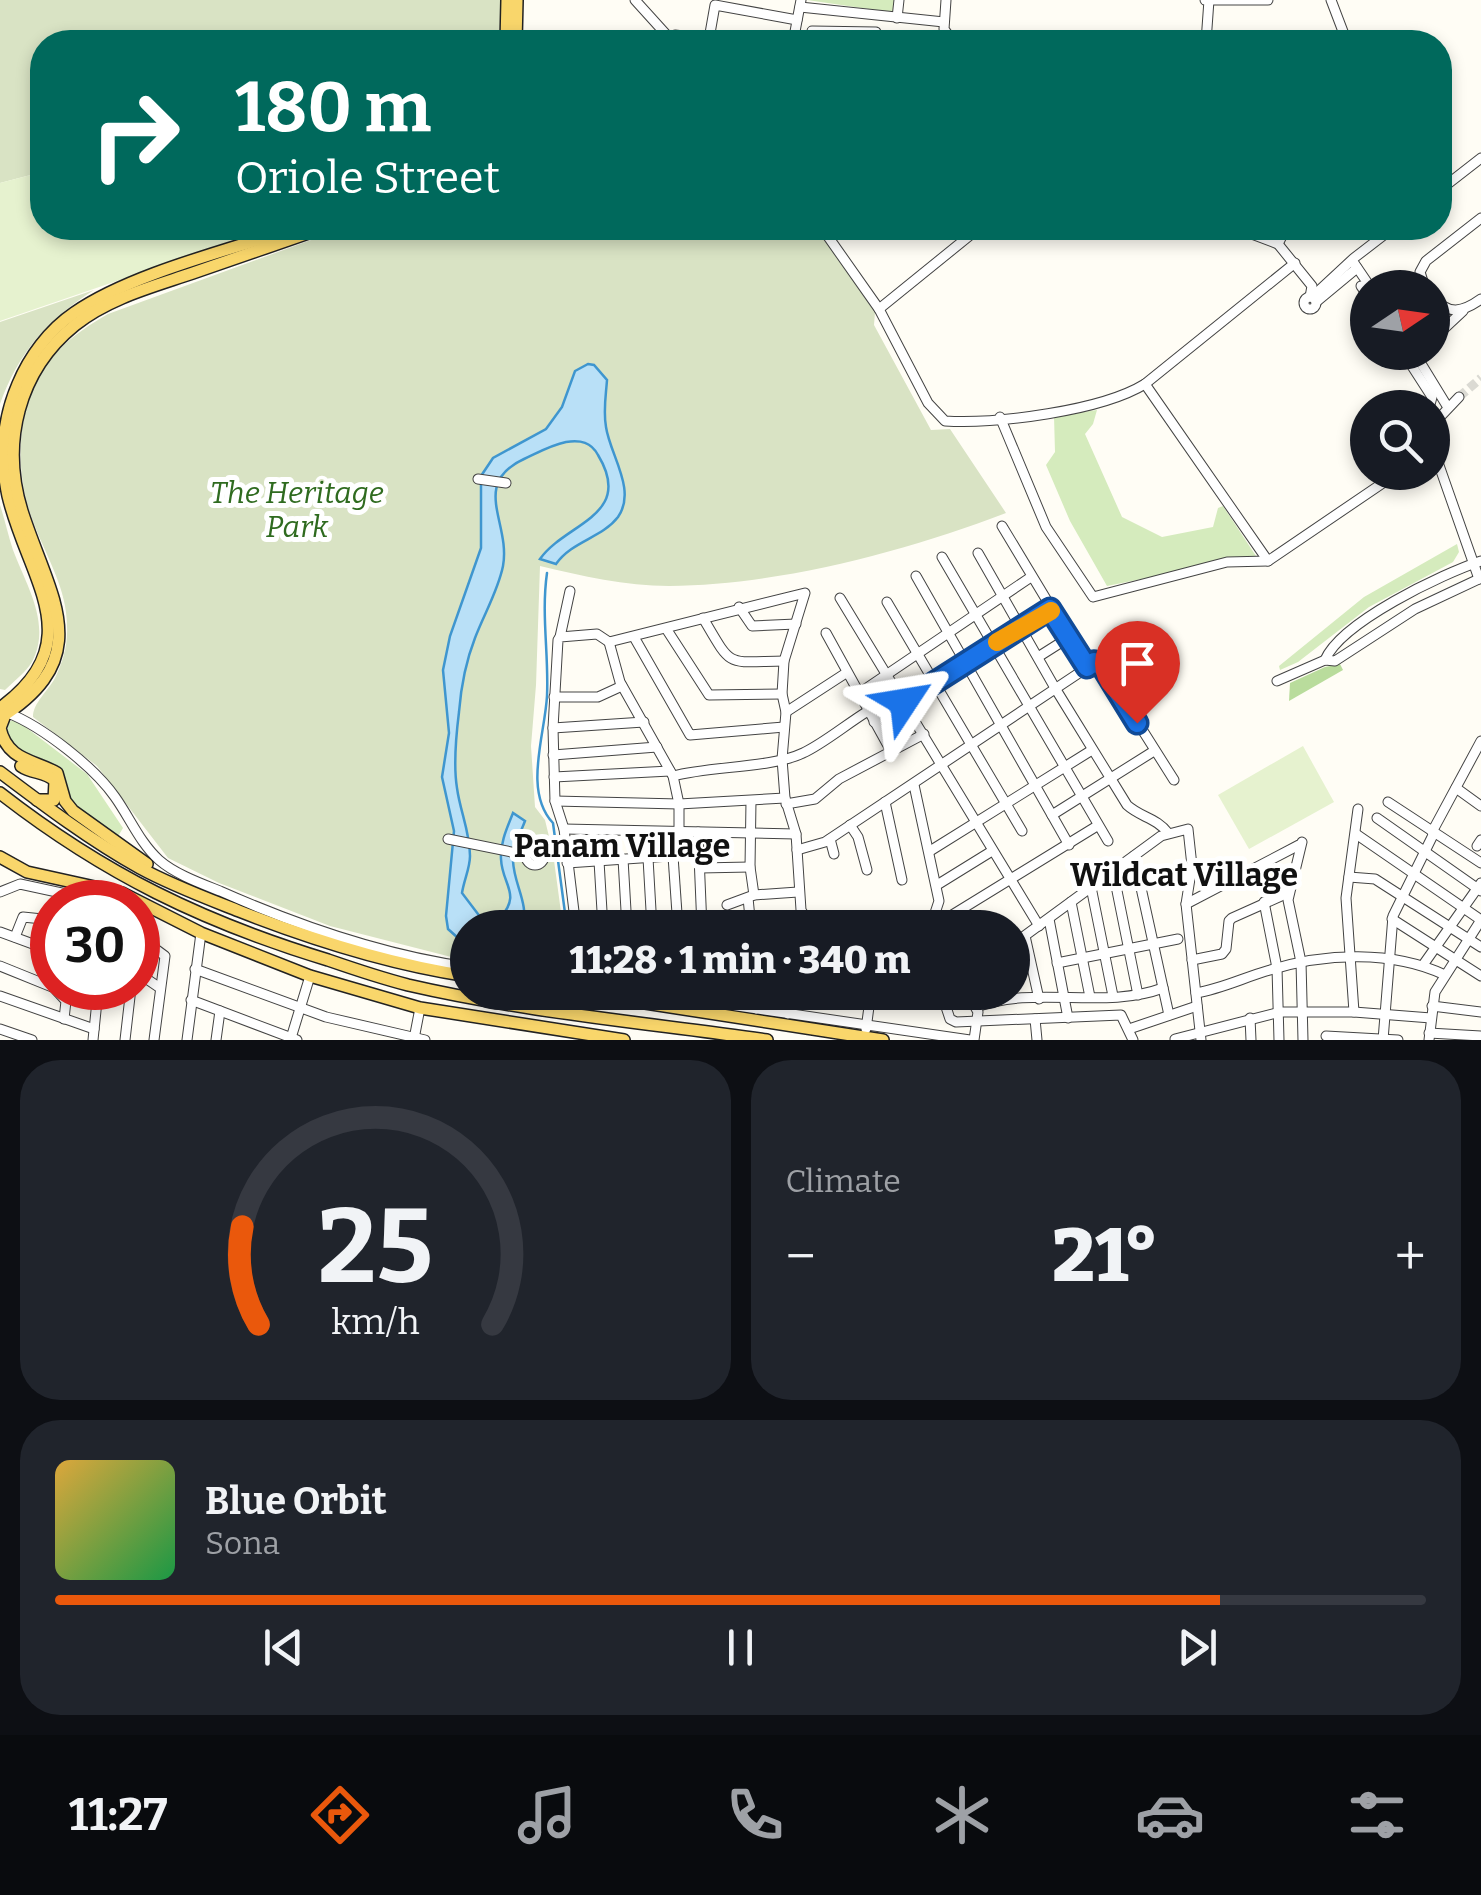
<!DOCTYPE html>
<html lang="en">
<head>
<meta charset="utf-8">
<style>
	:root { --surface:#171b24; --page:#20242c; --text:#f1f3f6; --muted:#9ea1a6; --line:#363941; --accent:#ea580c }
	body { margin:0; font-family:Bitter,serif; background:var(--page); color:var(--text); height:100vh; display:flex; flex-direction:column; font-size:38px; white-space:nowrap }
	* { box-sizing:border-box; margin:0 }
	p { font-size:32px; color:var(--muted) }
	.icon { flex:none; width:55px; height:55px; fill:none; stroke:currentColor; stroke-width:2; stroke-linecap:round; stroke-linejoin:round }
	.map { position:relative; height:1040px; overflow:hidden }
	.side { display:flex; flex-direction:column; gap:20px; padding:20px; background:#0d0f14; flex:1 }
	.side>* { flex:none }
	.banner { position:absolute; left:30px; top:30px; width:1422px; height:210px; border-radius:40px; box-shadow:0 5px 15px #0003; background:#00695c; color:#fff; overflow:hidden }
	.needle { width:65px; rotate:77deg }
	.controls { position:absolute; left:1350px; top:270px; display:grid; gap:20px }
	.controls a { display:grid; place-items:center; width:100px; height:100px; border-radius:50%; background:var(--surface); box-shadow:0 5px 15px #0003; font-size:50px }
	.speed { position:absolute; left:30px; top:880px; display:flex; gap:20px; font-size:50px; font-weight:700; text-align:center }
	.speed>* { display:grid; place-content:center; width:130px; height:130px; border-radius:50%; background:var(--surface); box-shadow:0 5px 15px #0003; line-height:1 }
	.speed .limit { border:15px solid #d22; background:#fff; color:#111 }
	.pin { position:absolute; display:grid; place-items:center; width:85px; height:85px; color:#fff; margin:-102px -42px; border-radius:50% 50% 50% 0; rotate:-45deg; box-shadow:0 0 10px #0007 }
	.pin .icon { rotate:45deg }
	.me { position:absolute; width:110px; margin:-55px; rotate:57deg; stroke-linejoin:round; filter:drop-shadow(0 0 8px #0008) }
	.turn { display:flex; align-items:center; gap:35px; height:210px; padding:0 40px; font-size:45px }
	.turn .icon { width:130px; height:130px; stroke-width:2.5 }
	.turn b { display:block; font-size:70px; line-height:85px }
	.big { font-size:75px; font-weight:800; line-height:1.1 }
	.side .tile { flex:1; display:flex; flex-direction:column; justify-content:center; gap:15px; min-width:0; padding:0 35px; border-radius:40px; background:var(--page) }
	.side .dial { align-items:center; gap:0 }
	.dial svg { height:260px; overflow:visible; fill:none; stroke:var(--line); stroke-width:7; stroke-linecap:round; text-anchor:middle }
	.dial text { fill:var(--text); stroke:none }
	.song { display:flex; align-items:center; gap:30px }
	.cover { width:120px; height:120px; border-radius:15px; background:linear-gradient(135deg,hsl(40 70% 55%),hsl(140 70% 35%)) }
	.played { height:10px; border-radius:5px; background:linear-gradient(90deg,var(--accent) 85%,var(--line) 85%) }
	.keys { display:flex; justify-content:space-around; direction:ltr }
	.heat { display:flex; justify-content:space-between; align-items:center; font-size:55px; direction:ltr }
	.side .tiles { flex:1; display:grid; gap:20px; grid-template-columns:1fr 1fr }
	.tile:last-child { grid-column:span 2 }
	.trip { position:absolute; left:450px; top:910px; width:580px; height:100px; border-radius:50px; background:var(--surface); box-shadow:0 5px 15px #0003; font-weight:800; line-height:100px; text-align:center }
	.tab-bar { display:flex; height:160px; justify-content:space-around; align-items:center; background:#090b0e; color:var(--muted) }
	.tab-bar .icon { width:70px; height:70px }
	.tab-bar .selected { color:var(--accent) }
	.tab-bar b { font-size:45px; color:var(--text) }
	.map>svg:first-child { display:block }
	.green { fill:#d5ebbd }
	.forest { fill:#b9dc9c }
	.cemetery { fill:#d9e3c4 }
	.pitch { fill:#e6f2cf }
	.water { fill:#b9e0f7; stroke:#3f96cf; stroke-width:2.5 }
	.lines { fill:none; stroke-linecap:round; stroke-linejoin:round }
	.stream { stroke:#3f96cf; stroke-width:2.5 }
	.minor-tunnel { stroke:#dbdad3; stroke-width:9; stroke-dasharray:9 4.5; stroke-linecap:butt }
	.minor-casing { stroke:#444; stroke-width:11 }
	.major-casing { stroke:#222; stroke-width:14 }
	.minor { stroke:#fff; stroke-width:9 }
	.major { stroke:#f9d66b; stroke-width:11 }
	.route-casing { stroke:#114b97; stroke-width:25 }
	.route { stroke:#1a73e8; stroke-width:18 }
	.slow { stroke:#f59e0b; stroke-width:18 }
	.labels { text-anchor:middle; stroke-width:10; stroke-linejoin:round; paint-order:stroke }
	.park-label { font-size:30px; font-style:italic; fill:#2f6b1f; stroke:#fff }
	.neighbourhood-label { font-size:32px; font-weight:bold; fill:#111; stroke:#fff }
</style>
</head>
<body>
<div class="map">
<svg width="1481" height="1040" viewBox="0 0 1481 1040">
	<rect width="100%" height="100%" fill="#fffdf5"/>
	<g class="green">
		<polygon points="807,0 897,0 896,13"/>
		<polygon points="1097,410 1093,424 1085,434 1122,517 1162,537 1213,527 1218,508 1223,506 1256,556 1107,586 1070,521 1046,465 1055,452 1054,416"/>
		<polygon points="1457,544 1459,552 1453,562 1369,607 1298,662 1280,670 1279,666 1364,597"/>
		<path d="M15,719L87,774L123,828L117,838L72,802L59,767C40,758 0,752 9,722Z"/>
	</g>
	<polygon class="forest" points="1340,664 1343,670 1289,701 1290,683 1325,667"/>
	<g class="cemetery">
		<polygon points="0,0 502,0 501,42 42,42 42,172 0,183"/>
		<path d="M344,228H816L875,312L874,325L931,430L950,429L1006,513C904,552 779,585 669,586C625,586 582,576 540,566L536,685L531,746L535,807L545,820L553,853L563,927L468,928L467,961L330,926L219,883L168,858L97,766L33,717C33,703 48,691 55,678C63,662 68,645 67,626C67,589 47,558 34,524C12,469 15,395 59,350C73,335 91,324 108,314Z"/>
		<path d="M94,290C48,319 18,353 0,404V322Z"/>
		<path d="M0,505C5,520 8,535 13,550C26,585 52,624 32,662C26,672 13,682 5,690L0,689Z"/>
	</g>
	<g class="pitch">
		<polygon points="42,172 42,228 246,228 248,236 0,321 0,183"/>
		<polygon points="1303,746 1334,802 1249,849 1218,795"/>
	</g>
	<path class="water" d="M588,364L594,365L607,380C606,395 603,411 606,427C610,455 637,490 618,517C602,538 572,541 556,564L540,559C565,523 635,516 598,455C591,442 581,440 566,442C551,445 537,453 524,459C470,484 511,523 503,566C498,591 484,614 475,638C466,661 461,687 459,712C456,736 453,764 457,788C460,811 470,832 470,856C470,868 464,880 462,893L481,918H500C522,894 502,885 501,859C500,843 507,828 513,813L525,821C520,834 513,847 513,861C514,885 529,903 523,928H468L467,946L448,929L446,916L454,831L442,777L449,733L443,670L450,636L481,548V476L493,458L546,429L562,407L575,371Z"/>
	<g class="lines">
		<path class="stream" d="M547,573C541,615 549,655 547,696C545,735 523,791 553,823L567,928"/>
		<polyline class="minor-tunnel" points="1459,397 1481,378"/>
		<defs>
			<g id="minor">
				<polyline points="635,0 673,42"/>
				<polyline points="946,0 944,29 953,42"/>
				<polyline points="1205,0 1268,0"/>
				<polyline points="1331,0 1347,42"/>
				<polyline points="800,7 944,22"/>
				<polyline points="897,18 899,0"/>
				<polyline points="669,38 675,35 735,42"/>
				<polyline points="709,39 715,5 797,20"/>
				<polyline points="793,42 801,0"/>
				<polyline points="811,42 812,31 876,32 880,42"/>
				<polyline points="1206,42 1209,0"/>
				<polyline points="1440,190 1481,158"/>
				<path d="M822,228L879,309L928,403L945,421C997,424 1101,411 1145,384L1295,263"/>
				<polyline points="1236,228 1278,244 1312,286 1310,297"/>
				<polyline points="1278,244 1286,228"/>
				<polyline points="1354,263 1371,288"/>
				<polyline points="1361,286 1368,296"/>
				<polyline points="1425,288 1420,272 1426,261 1481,218"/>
				<path d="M1432,296C1448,316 1463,312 1481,299"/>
				<circle cx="1310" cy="303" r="6"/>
				<polyline points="1312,297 1354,258 1393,228"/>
				<polyline points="1316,302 1357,268"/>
				<polyline points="879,309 979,228"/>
				<polyline points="1432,340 1463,311"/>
				<polyline points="1403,352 1432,397 1429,408"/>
				<polyline points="1414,352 1447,406"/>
				<polyline points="1145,384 1268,561"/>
				<polyline points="1459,397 1440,417 1434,451 1479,579"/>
				<polyline points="1000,417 1046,527 1093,597 1227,562 1268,561 1399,472"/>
				<polyline points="478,479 506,483"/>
				<polyline points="1002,526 1087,667"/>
				<path d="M978,553L1055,688L1127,805C1140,817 1157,818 1168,833"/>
				<polyline points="942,557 1108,841"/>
				<polyline points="916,576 1069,845"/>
				<polyline points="840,598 1039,926"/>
				<polyline points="887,602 1022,831"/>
				<polyline points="739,607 752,626 796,624"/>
				<path d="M703,618C733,669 725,662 784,661"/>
				<polyline points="667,630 709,695 782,694"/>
				<polyline points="826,633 891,751"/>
				<polyline points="560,637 570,591"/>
				<polyline points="634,637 690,735 784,727"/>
				<polyline points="609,642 805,593 784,661 782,694 786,712 782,759 785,798 796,834 801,910 812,928"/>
				<polyline points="609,642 620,682 673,776 679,804 679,831"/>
				<polyline points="1038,657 1068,638"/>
				<path d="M1325,660C1341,622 1442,574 1481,561"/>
				<polyline points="1277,681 1325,660 1335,661 1415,609 1481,578"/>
				<polyline points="858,694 1031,577"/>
				<polyline points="554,697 598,697 622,686"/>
				<polyline points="786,712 846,673"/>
				<path d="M8,713C43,727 94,767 115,797C130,818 140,843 159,860C175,874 200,883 220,891C299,926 382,955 468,967"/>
				<polyline points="874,722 1050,609"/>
				<polyline points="553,728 644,722"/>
				<polyline points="553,755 657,747"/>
				<path d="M673,776C711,766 772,768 803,753C823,744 848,723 868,711"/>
				<polyline points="554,777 670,771"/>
				<polyline points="914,785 939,901 930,928"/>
				<polyline points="1456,788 1481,806"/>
				<polyline points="555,801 679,804 785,798"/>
				<polyline points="751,801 750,867 754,895"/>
				<polyline points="885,802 902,880"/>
				<polyline points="1388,802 1481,863"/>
				<polyline points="786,804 815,799 839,779 924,734"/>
				<polyline points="1052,815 1154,751"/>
				<polyline points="1377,818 1481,891"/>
				<polyline points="850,825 858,837 867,870"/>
				<polyline points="564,829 796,834"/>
				<polyline points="698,832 702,928"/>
				<polyline points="1432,832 1481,741"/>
				<polyline points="1356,834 1481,920"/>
				<polyline points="448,839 526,855"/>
				<polyline points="830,839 834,854"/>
				<polyline points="1302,842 1288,900 1301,962 1303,1040"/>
				<polyline points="1477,846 1481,840"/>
				<circle cx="535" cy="856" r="9"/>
				<polyline points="797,850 825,842 1094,663 1102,666 1174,780"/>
				<polyline points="930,851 1092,750"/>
				<polyline points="673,856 678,928"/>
				<polyline points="1134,856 1169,1015"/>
				<polyline points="648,858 652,928"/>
				<polyline points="623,859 627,928"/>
				<polyline points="599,861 603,928"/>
				<polyline points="567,863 699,854"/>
				<polyline points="700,868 750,867"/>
				<polyline points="1113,871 1138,995"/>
				<polyline points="1349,877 1375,879 1481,947"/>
				<polyline points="1170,878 1191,875"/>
				<polyline points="937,885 992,851"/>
				<polyline points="1091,887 1113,996"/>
				<polyline points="0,892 20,884 80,897 88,902"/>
				<polyline points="748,898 751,928"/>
				<polyline points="1071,902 1090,997"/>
				<polyline points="1264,902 1277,968 1279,1040"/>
				<polyline points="1186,904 1299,845"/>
				<polyline points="727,905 754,895 798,892"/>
				<polyline points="1049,919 1068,1018"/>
				<polyline points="1392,919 1481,976"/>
				<polyline points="576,928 564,829 555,801 553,728 558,640 560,637 597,634 609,642"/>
				<polyline points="647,928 751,920"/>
				<polyline points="931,928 1097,826"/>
				<polyline points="0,932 52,951"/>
				<polyline points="138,936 165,956 154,1040"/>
				<polyline points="1025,936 1039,999"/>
				<polyline points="15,937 23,917 52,920"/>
				<polyline points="1012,945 1161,836 1188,829 1192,866 1186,904 1201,1040"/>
				<polyline points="1192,960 1222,954 1226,949 1229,921 1232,918 1288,893"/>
				<polyline points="1057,963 1178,939"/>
				<polyline points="1423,965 1481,883"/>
				<polyline points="0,966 52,987"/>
				<polyline points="195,969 326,1017 425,1040"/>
				<polyline points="138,973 160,988"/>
				<polyline points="54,988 66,1001 64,1019"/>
				<polyline points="641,992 970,1040"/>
				<polyline points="755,992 756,1009"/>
				<polyline points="967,992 978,1012 974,1040"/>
				<path d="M1196,993C1221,989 1245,977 1270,970C1325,953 1392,950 1445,975"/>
				<polyline points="0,996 94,1029"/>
				<polyline points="943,998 950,1019 956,1022 1121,1015 1133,1040"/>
				<polyline points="191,1000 297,1040"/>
				<polyline points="869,1004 894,1002 915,992"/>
				<polyline points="1432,1006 1481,1012"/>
				<path d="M976,1007C1035,985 1104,1010 1163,988"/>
				<polyline points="1354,1012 1346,898 1358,809"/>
				<polyline points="788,1014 801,992"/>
				<polyline points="1250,1018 1251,1040"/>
				<polyline points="1035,1019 1037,1040"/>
				<polyline points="0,1029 32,1040"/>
				<polyline points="866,1029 871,992"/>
				<polyline points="1129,1029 1197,1006"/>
				<polyline points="1429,1033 1481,1036"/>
				<polyline points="1326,1036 1398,1040"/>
				<polyline points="291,1038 310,976"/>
				<polyline points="414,1039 420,1008"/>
				<polyline points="1175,1039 1280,1012 1354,1012 1431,1018"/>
				<polyline points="93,1040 97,1001 94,988"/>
				<polyline points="125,1040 131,988"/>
				<polyline points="187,1040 201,933"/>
				<polyline points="216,1040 220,1011"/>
				<polyline points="1383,1040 1393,916 1434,833"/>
				<polyline points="1429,1040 1435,992 1481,920"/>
			</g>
			<g id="major">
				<polyline points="506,42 507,0"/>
				<polyline points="516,42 517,0"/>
				<path d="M0,708C92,641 28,580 8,496C0,458 2,421 18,384C29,357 49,330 74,313C130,274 229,250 295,228"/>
				<path d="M5,715L0,728C7,761 35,760 57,773L65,801L73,811L147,864"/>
				<path d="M0,718C99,656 49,596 22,511C1,443 18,371 75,325C109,298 152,287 193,273C236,258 280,243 323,228"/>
				<path d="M21,766C32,774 46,771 55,781L54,800H37"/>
				<path d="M0,772C45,806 90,840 140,868C171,885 206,898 239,911C313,940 388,964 468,976"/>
				<path d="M0,793C104,874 203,922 328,960C354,969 381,978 408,985C525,1012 648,1023 767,1040"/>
				<polyline points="0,857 27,872 122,893 201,933 310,976 420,1008 624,1040"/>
				<polyline points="574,992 883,1040"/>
			</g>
		</defs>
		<use href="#minor" class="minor-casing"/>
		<use href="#major" class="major-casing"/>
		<use href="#minor" class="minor"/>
		<use href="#major" class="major"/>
	</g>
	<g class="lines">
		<defs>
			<polyline id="route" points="904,702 1050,609 1087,667 1094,662 1102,666 1137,723"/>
		</defs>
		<use href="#route" class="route-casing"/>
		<use href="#route" class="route"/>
		<polyline class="slow" points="997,642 1051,611"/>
	</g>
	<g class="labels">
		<g class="park-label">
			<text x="297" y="503">The Heritage<tspan x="297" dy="34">Park</tspan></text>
		</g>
		<g class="neighbourhood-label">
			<text x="622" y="857">Panam Village</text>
			<text x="1184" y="886">Wildcat Village</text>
		</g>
	</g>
</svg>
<div class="controls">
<a><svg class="needle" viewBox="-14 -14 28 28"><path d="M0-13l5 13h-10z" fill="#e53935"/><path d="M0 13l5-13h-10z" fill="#9ea1a6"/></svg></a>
<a><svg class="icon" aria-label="search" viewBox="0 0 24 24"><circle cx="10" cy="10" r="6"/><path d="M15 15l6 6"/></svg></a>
</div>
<div class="speed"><div class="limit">30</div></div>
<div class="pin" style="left:1137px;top:723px;background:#d93025"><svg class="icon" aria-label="arrive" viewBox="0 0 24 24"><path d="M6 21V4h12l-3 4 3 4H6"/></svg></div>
<svg class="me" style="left:904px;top:702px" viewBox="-20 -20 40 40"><path d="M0-17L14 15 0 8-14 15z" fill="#1a73e8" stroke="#fff" stroke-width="4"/></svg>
<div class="trip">11:28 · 1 min · 340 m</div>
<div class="banner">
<div class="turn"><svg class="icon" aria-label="right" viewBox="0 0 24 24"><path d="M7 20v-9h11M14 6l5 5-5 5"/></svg><div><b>180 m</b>Oriole Street</div></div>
</div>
</div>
<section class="side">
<div class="tiles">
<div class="tile dial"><svg viewBox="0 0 100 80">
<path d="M14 69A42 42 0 1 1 86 69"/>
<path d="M14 69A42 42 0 0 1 9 39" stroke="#ea580c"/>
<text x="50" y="56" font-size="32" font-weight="700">25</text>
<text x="50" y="72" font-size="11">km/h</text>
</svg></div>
<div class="tile"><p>Climate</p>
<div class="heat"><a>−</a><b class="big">21°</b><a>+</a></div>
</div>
<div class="tile">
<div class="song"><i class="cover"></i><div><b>Blue Orbit</b><p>Sona</p></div></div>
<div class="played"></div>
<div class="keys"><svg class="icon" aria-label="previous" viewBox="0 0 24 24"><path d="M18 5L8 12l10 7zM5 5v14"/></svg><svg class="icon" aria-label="pause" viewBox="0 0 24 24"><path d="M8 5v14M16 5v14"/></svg><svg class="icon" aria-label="next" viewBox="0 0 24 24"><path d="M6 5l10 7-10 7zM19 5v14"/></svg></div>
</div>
</div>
</section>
<nav class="tab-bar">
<b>11:27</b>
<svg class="icon selected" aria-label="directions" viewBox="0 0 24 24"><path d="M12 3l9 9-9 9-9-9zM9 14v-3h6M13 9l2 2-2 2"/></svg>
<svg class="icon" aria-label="music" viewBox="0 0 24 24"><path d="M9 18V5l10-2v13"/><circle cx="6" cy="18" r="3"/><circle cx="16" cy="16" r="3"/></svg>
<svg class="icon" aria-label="phone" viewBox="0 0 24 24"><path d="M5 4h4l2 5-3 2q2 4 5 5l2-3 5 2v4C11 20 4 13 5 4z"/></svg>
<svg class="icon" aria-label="climate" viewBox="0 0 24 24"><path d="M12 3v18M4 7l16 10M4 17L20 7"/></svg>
<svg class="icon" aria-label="car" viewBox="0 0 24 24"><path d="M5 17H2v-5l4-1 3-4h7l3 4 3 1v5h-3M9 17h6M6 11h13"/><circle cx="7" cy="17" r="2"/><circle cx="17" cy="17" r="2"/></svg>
<svg class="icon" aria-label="filters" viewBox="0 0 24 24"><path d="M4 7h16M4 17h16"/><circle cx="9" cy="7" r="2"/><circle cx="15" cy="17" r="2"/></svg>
</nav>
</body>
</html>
